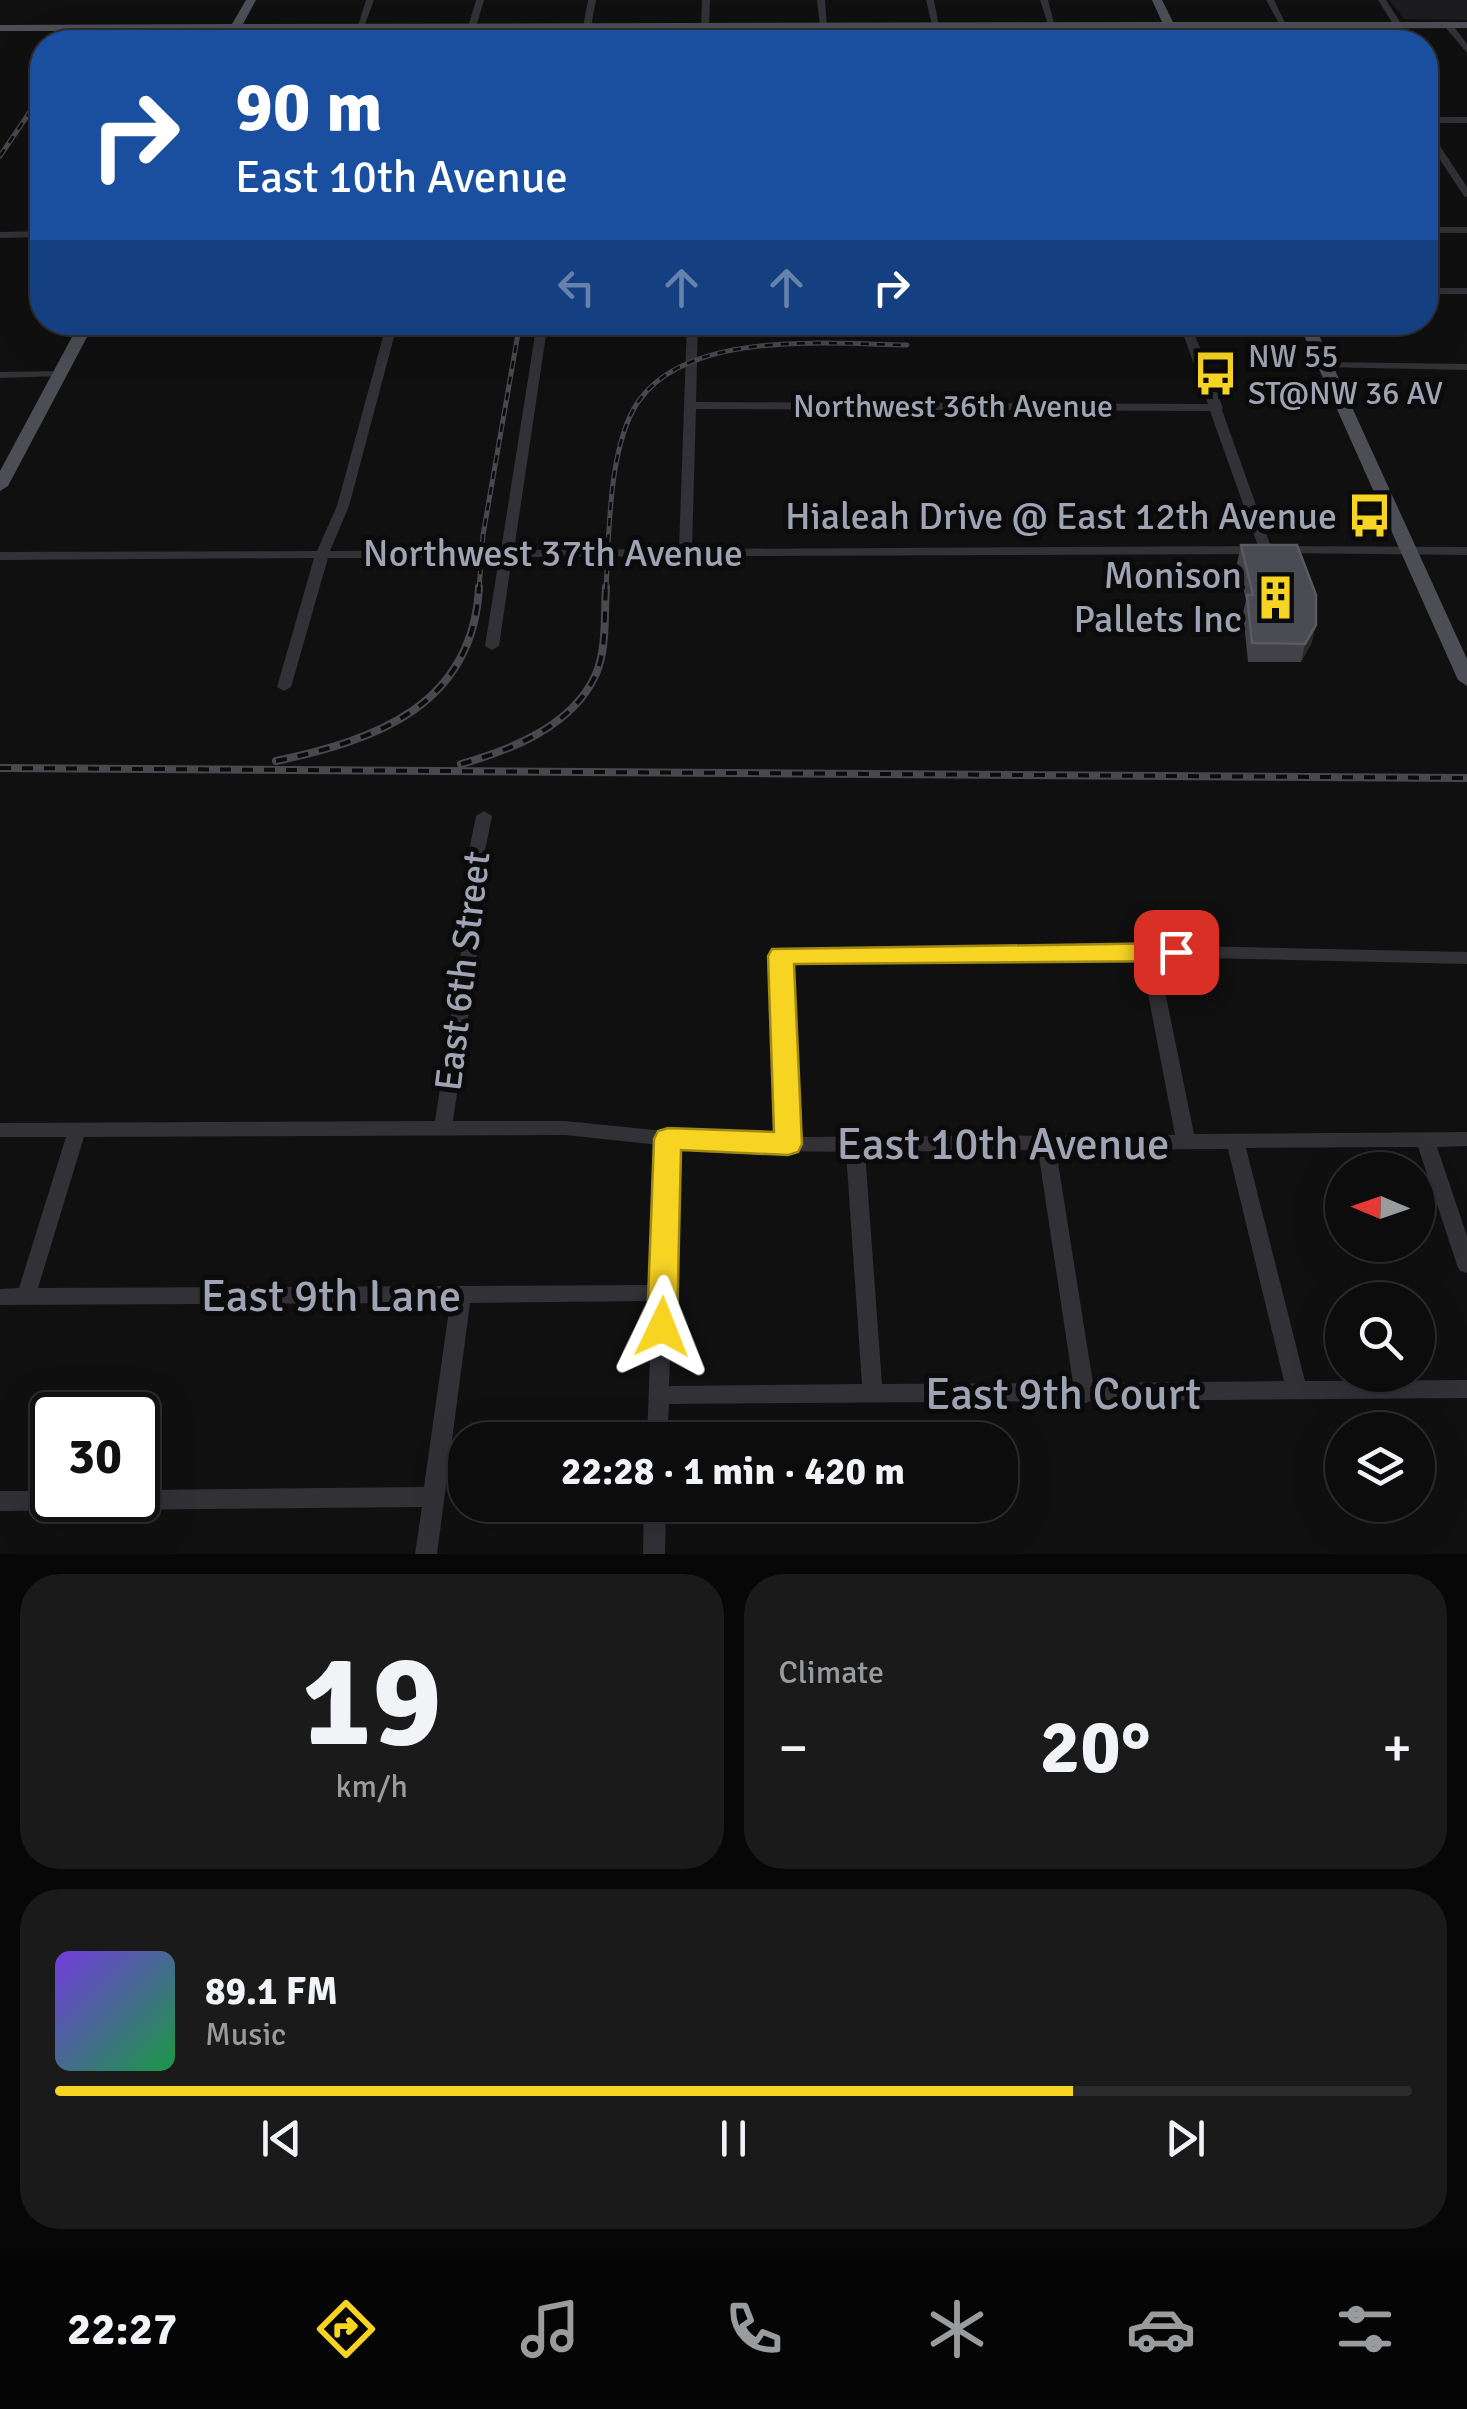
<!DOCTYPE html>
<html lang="en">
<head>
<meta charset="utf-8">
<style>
	:root { --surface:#0c0c0d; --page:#1a1a1b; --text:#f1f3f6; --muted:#9a9b9d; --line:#2c2c2e; --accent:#f7d322 }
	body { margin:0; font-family:Signika,sans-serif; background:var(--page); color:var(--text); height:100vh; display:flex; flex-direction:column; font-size:38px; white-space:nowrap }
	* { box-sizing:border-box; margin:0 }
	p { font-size:32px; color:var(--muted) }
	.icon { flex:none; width:55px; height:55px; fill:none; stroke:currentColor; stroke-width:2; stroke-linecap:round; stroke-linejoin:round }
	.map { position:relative; height:1554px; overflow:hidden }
	.side { display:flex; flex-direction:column; gap:20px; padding:20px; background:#070707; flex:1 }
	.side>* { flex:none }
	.top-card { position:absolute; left:30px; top:30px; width:1408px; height:305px; border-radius:40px; box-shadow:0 10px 40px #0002,0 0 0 2px var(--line); background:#1a4fa0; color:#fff; overflow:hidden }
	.needle { width:65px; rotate:272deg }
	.buttons { position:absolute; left:1325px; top:1152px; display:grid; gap:20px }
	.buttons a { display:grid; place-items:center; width:110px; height:110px; border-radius:50%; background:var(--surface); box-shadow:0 10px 40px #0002,0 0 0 2px var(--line); font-size:50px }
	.speed { position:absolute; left:30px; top:1392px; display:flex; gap:20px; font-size:50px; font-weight:700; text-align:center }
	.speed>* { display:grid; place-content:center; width:130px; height:130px; border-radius:50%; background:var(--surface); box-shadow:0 10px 40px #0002,0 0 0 2px var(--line); line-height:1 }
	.speed .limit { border:5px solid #111; border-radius:15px; background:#fff; color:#111 }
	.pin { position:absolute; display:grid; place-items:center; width:85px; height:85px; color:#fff; margin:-42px; border-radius:20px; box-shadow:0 5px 15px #0006 }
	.me { position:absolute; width:110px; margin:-55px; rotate:2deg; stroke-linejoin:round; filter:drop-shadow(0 0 8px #0008) }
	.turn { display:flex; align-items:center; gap:35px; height:210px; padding:0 40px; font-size:45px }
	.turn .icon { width:130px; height:130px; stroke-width:2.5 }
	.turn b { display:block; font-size:70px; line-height:85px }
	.lanes { display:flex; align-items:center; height:95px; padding:0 40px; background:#0003; justify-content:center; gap:50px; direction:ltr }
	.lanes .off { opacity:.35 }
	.big { font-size:75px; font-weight:800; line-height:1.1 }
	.side .widget { flex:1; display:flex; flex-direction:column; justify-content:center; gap:15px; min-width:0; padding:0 35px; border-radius:40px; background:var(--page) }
	.side .dial { align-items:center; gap:0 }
	.dial b { font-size:130px; line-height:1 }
	.song { display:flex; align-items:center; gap:30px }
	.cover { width:120px; height:120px; border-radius:15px; background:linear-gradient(135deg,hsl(260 70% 55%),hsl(140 70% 35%)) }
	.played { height:10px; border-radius:5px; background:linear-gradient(90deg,var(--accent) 75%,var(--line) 75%) }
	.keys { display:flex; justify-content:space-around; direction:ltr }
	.heat { display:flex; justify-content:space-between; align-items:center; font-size:55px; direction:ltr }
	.side .tiles { flex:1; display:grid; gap:20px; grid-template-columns:1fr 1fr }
	.widget:last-child { grid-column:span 2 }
	.trip { position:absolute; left:448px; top:1422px; width:570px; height:100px; border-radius:40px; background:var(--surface); box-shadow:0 10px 40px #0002,0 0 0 2px var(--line); font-weight:800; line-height:100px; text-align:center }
	.dock { display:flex; height:160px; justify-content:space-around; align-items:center; background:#050505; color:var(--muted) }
	.dock .icon { width:70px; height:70px }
	.dock .selected { color:var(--accent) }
	.dock b { font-size:45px; color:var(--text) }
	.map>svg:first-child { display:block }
	.built { fill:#1c1c1e }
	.green { fill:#1c241e }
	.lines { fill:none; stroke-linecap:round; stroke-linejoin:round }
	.minor { fill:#313136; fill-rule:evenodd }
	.major { fill:#4d4d55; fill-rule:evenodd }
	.rail-far1-casing { stroke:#48484f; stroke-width:5 }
	.rail-casing { stroke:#48484f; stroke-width:8 }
	.rail-far1 { stroke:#0b0b0c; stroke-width:2.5; stroke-dasharray:8; stroke-linecap:butt }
	.rail { stroke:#0b0b0c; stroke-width:4; stroke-dasharray:11; stroke-linecap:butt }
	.wall { fill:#414147 }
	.shaded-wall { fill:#29292d }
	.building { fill:#4b4c53; stroke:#595a62; stroke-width:2.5 }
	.route { fill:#f7d322; stroke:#a18916; stroke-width:2.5 }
	.labels { text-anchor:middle; stroke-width:10; stroke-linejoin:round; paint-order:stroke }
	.far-poi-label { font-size:32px; fill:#a0a3b3; stroke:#0b0b0c; text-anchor:start }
	.far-street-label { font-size:32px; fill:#a0a3b3; stroke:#0b0b0c }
	.poi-label { font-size:38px; fill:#a0a3b3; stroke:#0b0b0c; text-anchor:end }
	.street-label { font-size:38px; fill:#a0a3b3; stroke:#0b0b0c }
	.near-street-label { font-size:45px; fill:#a0a3b3; stroke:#0b0b0c }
</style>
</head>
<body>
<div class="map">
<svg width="1467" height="1554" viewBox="0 0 1467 1554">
	<rect width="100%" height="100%" fill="#101011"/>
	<polygon class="built" points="1389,0 1467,0 1467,20 1404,19"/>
	<polygon class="green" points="590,30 588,42 252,42 263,32"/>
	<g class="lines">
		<g class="minor">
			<polygon points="366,0 374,0 364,27 357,29"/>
			<polygon points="476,0 484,0 476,27 472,30 468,27"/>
			<polygon points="588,0 596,0 591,27 587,30 583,27"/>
			<polygon points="702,0 710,0 709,26 705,29 701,26"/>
			<polygon points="817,0 825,0 827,28 820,26"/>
			<polygon points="926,0 934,0 939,27 932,25"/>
			<polygon points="1040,0 1048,0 1055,27 1048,25"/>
			<polygon points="1266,0 1274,0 1287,27 1281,27"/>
			<polygon points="1378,0 1386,0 1402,25 1401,27 1395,27"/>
			<polygon points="1261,23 1267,23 1278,42 1270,42"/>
			<polygon points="1351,23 1357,23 1370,42 1362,42 1350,25"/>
			<polygon points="1445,23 1451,23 1467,44 1467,53 1445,27"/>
			<rect x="1425" y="117" width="42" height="6"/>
			<polygon points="1425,127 1428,128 1467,187 1467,197 1464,196 1425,137"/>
			<rect x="1425" y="227" width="42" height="6"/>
			<polygon points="42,231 42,237 0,238 0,232"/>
			<rect x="1425" y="288" width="42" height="6"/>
			<path d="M387,322H398L349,506L330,551L501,550L537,322H548L514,550L679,549L687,322H698L696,402L1208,404L1179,322H1190L1223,408L1222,410L1272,550L1266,554L512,557L499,646L492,650L485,646L499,558H328L291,687L284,691L277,687L314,558L0,560V552L317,551L337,506ZM696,409L1210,411L1258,546L692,549Z"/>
			<polygon points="1324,362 1467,364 1467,370 1320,367 1320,363"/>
			<polygon points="60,371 66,374 64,376 0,378 0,372"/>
			<polygon points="1281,546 1467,547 1467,555 1276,553 1275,550 1276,547"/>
			<path d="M484,811L492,816L482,865L488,879L453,1121H565L715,1136L780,1137L772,956L774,952L780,950L1148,945L1467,952V964L1158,957L1194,1134L1467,1132V1146L1437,1147L1467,1236V1273L1460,1271L1457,1265L1418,1147L1246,1148L1305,1381L1467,1380V1398L1091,1401L1085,1403L1079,1401L669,1404L667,1440H647L652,1301L470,1303L437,1554H415L422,1507L0,1511V1491H52V1500H138V1490L424,1487L450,1303L0,1305V1289L19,1288L66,1137H0V1123L435,1121L472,879L466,865L476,816ZM1141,957L1175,1135L798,1137L789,962ZM565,1135L659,1145L653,1285L38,1288L84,1137ZM677,1146L715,1150L846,1152L862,1384L669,1386ZM1228,1149L1284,1381L1093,1383L1056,1150ZM1038,1150L1073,1383L882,1384L865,1152Z"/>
			<polygon points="644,1505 666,1505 665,1554 643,1554"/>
		</g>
		<g class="major">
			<polygon points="246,0 256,0 243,24 1162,22 1152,0 1162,0 1173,22 1467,22 1467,28 1176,29 1182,42 1172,42 1165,29 240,31 233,42 222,42 228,31 0,31 0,25 232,24"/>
			<polygon points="80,322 95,322 8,486 0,491 0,471"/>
			<polygon points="1298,322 1313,322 1467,659 1467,686 1458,680"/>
		</g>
		<defs>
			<g id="rail-far1">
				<polyline points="0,156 42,94"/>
				<polyline points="479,590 483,535 520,322"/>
				<path d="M606,590C609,537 608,446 638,402C688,329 830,344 907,345"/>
			</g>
			<g id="rail">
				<path d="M276,761C377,740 473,705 479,587"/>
				<path d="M461,764C511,750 573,726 596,674C607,648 604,615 606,587"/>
				<polyline points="0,768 1467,778"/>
			</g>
		</defs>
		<use href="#rail-far1" class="rail-far1-casing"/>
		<use href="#rail" class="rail-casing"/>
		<use href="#rail-far1" class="rail-far1"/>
		<use href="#rail" class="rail"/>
	</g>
	<polygon class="wall" points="1241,545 1316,625 1311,644 1301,662 1248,662 1243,613 1246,600 1237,563"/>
	<polygon class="shaded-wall" points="1316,625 1311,644 1301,662 1305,644"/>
	<polygon class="building" points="1241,545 1297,545 1316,595 1316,625 1305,644 1252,643 1247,595 1253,595"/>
	<polygon class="route" points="1176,943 1185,945 1188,952 1185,958 1176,961 794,964 802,1144 798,1152 788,1155 681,1150 677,1327 672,1336 662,1340 651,1336 647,1327 654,1139 658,1131 668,1128 774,1132 768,956 772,949"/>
	<defs>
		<symbol id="bus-bare" viewBox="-9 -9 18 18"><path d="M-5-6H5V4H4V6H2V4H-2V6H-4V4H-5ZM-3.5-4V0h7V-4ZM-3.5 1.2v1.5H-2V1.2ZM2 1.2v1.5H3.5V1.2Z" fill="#f7d322" stroke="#0b0b0c" stroke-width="2.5" paint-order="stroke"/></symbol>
		<symbol id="building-bare" viewBox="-9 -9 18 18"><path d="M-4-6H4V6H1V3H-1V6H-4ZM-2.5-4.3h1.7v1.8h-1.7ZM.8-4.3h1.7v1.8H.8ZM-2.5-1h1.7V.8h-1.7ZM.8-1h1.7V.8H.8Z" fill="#f7d322" stroke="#0b0b0c" stroke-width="2.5" paint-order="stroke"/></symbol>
	</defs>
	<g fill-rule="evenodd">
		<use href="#bus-bare" x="1184" y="342" width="63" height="63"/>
		<use href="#bus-bare" x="1338" y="484" width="63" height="63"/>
		<use href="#building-bare" x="1244" y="566" width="63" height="63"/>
	</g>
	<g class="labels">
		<g class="far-poi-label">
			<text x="1248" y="367">NW 55<tspan x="1248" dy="37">ST@NW 36 AV</tspan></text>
		</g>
		<g class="far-street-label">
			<text x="953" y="417">Northwest 36th Avenue</text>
		</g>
		<g class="poi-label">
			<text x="1337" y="529">Hialeah Drive @ East 12th Avenue</text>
			<text x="1242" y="588">Monison<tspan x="1242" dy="44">Pallets Inc</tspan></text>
		</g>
		<g class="street-label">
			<text x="553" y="566">Northwest 37th Avenue</text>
			<text transform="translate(462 971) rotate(-83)" y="13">East 6th Street</text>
		</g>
		<g class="near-street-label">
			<text x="1003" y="1159">East 10th Avenue</text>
			<text x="331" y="1311">East 9th Lane</text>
			<text x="1063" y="1409">East 9th Court</text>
		</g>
	</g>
</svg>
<div class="buttons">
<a><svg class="needle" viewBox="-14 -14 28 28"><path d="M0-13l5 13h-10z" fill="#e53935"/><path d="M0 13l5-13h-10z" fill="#9a9b9d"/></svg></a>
<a><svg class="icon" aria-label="search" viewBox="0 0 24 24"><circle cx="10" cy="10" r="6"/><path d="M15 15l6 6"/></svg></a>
<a><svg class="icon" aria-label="layers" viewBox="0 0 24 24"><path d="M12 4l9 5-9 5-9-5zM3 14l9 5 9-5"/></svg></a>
</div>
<div class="speed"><div class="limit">30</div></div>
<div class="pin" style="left:1176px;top:952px;background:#d93025"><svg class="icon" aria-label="arrive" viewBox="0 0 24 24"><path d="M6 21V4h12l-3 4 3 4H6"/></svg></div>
<svg class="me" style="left:662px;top:1327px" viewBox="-20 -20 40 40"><path d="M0-17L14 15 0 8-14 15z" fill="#f7d322" stroke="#fff" stroke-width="4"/></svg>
<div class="trip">22:28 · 1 min · 420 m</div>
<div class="top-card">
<div class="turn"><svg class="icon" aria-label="right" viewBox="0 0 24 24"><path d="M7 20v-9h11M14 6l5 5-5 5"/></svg><div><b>90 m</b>East 10th Avenue</div></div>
<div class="lanes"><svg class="icon off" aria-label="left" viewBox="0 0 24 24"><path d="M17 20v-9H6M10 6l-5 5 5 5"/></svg><svg class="icon off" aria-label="ahead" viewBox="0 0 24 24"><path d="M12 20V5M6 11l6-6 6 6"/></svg><svg class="icon off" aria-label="ahead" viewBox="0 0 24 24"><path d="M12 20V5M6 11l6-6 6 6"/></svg><svg class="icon" aria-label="right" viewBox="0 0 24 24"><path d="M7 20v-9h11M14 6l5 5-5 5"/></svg></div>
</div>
</div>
<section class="side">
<div class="tiles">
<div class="widget dial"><b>19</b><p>km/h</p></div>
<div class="widget"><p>Climate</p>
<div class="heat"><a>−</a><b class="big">20°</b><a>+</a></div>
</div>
<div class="widget">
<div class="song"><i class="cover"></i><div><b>89.1 FM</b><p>Music</p></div></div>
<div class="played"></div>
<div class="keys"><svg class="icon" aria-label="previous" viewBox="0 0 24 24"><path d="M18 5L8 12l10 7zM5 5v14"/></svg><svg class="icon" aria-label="pause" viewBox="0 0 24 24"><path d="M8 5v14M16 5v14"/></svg><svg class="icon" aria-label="next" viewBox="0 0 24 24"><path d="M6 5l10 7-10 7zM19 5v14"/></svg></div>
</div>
</div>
</section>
<nav class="dock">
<b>22:27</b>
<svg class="icon selected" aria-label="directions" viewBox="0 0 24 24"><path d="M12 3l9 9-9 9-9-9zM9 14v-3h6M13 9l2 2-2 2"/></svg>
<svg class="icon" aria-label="music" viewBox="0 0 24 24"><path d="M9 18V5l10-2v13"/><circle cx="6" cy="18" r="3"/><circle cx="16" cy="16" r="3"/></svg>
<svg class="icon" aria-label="phone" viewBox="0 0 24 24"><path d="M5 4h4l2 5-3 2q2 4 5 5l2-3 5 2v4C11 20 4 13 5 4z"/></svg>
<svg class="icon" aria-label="climate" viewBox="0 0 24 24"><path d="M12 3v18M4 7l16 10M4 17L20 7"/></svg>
<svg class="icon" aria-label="car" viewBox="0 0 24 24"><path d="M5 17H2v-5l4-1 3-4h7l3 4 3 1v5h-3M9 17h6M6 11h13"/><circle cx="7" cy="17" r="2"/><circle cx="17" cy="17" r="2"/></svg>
<svg class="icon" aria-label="filters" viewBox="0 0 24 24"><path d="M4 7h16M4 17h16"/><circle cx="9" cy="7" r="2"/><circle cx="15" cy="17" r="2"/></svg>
</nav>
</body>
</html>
